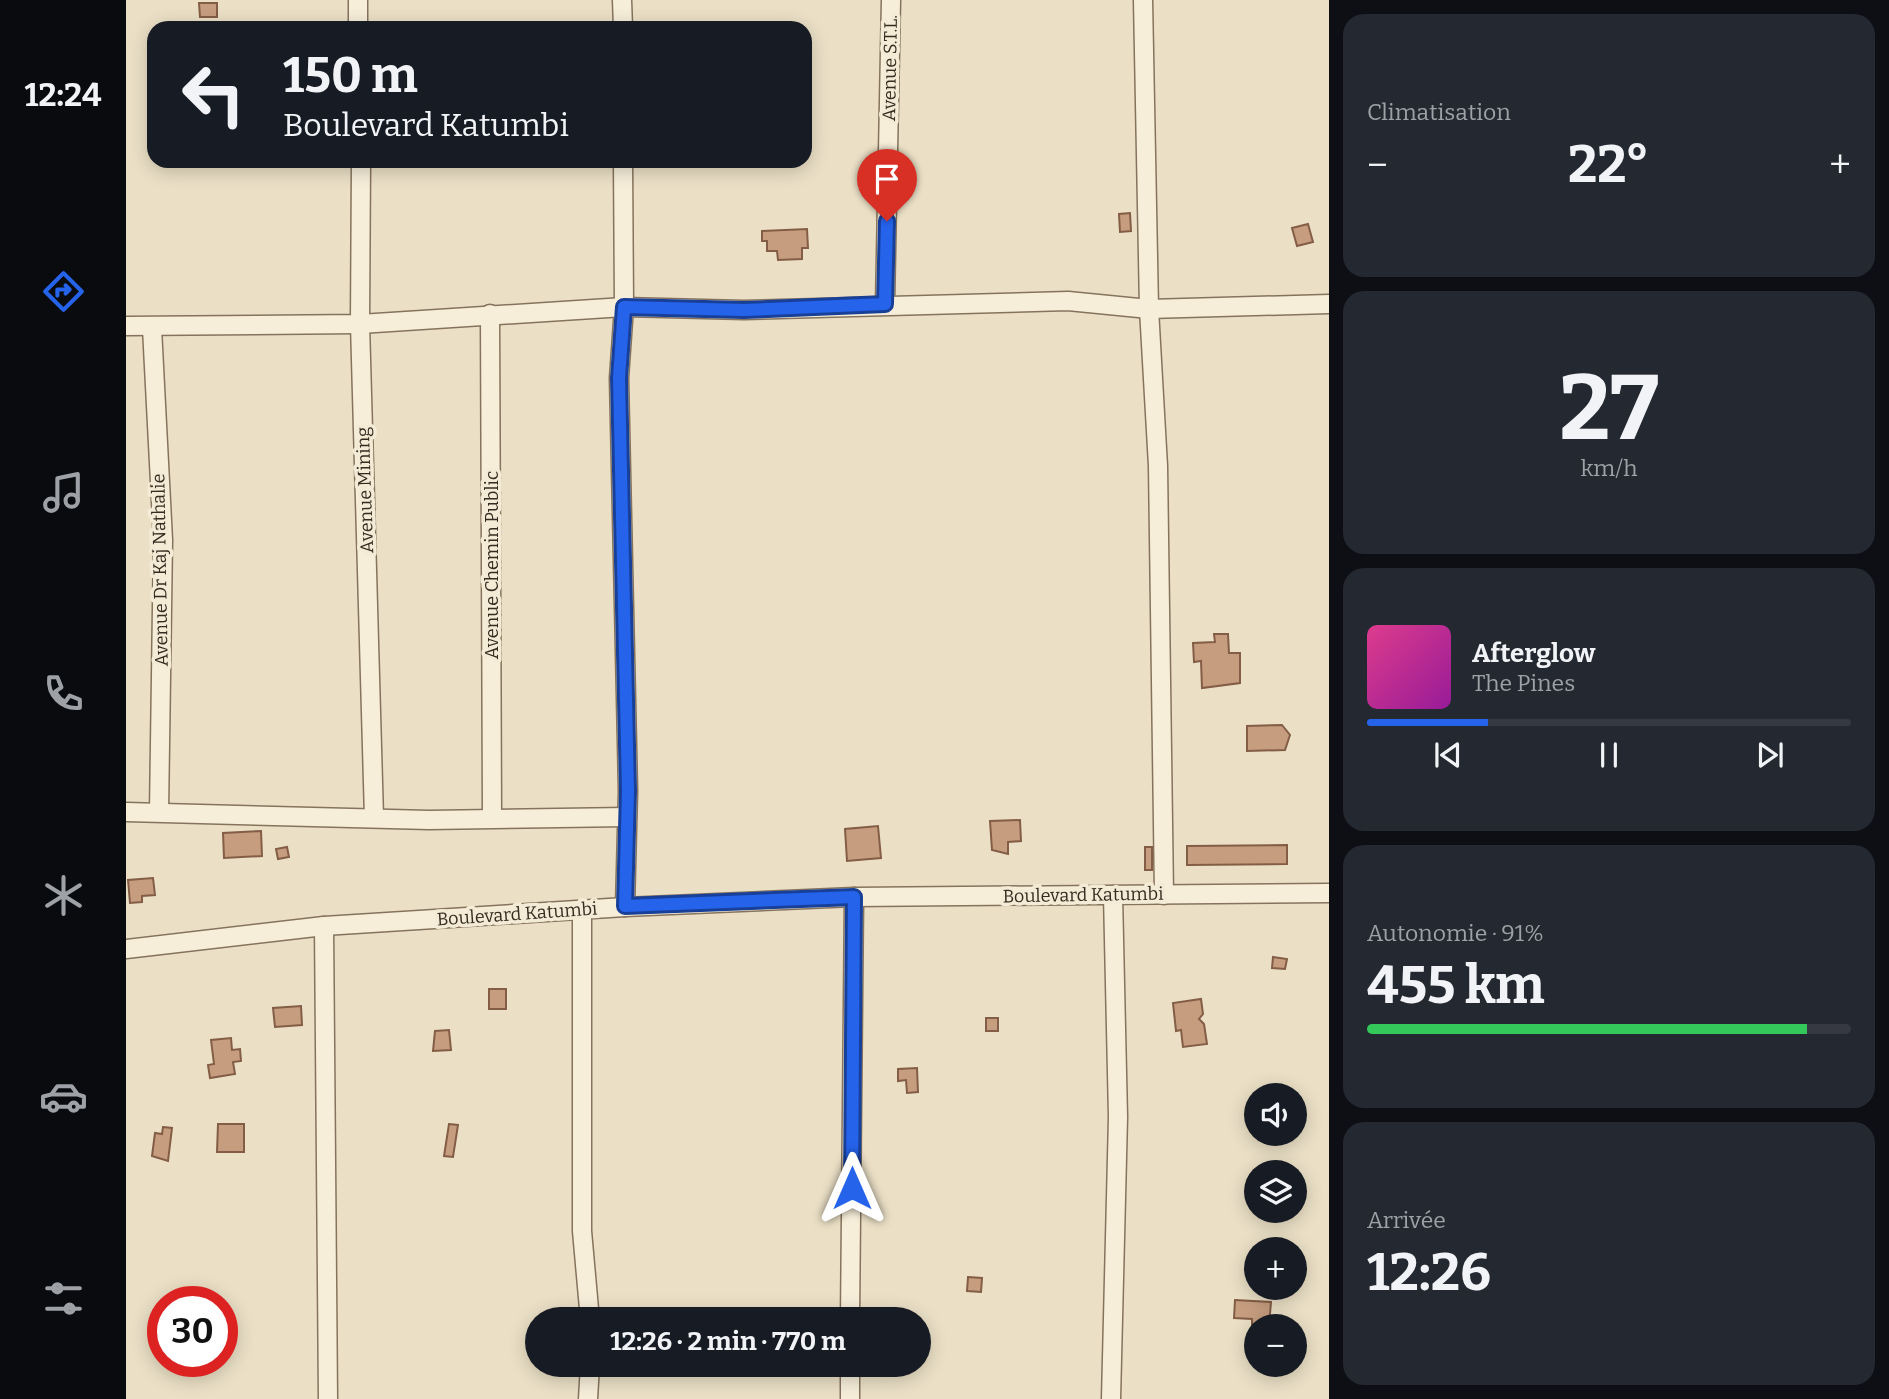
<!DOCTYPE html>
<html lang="fr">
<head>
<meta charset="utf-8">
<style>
	:root { --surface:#171b24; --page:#242831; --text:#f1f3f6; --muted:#9ea1a6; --line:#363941; --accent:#2563eb }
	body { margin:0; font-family:Bitter,serif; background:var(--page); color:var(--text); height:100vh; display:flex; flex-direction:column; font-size:26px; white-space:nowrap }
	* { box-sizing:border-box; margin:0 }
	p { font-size:23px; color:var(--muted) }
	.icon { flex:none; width:38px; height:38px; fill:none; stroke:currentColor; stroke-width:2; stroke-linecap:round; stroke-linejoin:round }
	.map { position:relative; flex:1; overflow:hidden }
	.panel { display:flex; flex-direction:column; gap:14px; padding:14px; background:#0d0f14; width:560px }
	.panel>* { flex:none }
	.top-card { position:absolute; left:21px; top:21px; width:665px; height:147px; border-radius:21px; box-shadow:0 4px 18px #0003; background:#171b24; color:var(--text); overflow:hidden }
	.controls { position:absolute; left:1118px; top:1083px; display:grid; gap:14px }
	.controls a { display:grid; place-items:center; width:63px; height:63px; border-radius:50%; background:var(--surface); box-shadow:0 4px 18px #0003; font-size:35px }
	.speed { position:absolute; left:21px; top:1286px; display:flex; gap:14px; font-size:35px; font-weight:700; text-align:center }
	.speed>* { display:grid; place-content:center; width:91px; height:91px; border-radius:50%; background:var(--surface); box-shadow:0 4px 18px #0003; line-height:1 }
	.speed .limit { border:10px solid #d22; background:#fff; color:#111 }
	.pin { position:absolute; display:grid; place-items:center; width:60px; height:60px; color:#fff; margin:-72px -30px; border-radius:50% 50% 50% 0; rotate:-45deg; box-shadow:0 0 7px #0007 }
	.pin .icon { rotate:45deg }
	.me { position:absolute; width:77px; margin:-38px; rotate:0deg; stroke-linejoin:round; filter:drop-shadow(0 0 5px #0008) }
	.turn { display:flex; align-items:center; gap:24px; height:147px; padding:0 21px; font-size:32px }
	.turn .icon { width:91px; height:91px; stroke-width:2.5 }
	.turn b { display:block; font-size:49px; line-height:60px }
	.big { font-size:52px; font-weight:700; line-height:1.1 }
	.panel .widget { flex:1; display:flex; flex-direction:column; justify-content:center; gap:10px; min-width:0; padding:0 24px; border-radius:21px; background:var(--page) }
	.panel .dial { align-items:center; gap:0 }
	.dial b { font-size:91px; line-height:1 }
	.song { display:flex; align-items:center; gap:21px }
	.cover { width:84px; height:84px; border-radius:10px; background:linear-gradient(135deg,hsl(330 70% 55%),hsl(300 70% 35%)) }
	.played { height:7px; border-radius:4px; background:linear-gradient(90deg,var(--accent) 25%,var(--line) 25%) }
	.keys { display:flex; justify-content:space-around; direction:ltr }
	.heat { display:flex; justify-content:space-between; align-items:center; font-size:38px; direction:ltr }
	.charge { height:10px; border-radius:5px; background:linear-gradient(90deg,#34c759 91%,var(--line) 0) }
	.trip { position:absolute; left:399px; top:1307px; width:406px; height:70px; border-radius:35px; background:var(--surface); box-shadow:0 4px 18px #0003; font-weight:700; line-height:70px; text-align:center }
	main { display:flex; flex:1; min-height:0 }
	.menu { display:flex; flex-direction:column; width:126px; justify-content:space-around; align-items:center; background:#090b0e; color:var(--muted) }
	.menu .icon { width:49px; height:49px }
	.menu .on { color:var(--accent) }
	.menu b { font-size:32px; color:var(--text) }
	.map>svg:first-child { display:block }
	.building { fill:#c69d7f; stroke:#835d45; stroke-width:2 }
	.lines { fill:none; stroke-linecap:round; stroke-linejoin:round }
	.minor-casing { stroke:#85735d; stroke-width:21 }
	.minor { stroke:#f6eed9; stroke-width:18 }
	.route-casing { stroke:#184099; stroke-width:18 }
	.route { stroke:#2563eb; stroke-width:12 }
	.labels { text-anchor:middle; stroke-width:7; stroke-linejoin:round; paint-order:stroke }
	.street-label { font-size:18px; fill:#362b20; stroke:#f3ebd5 }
</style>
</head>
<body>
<main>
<nav class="menu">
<b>12:24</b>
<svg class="icon on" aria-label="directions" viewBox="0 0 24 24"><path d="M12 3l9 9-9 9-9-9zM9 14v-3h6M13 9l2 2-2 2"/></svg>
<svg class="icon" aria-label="music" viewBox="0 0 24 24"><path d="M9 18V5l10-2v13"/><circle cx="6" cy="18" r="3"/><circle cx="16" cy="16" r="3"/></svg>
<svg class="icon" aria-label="phone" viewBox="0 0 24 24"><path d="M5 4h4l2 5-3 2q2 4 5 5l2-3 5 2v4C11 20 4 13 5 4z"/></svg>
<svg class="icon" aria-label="climate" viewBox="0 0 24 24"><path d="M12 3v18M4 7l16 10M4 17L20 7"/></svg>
<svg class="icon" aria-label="car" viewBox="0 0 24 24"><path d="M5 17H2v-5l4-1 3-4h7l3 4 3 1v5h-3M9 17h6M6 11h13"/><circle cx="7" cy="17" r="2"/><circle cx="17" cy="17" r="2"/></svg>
<svg class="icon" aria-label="filters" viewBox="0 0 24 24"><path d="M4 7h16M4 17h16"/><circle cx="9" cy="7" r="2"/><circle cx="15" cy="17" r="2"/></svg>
</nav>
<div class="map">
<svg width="1203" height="1399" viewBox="0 0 1203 1399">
	<rect width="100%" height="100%" fill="#ebe0c6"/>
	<g class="building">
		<polygon points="73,3 91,3 91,17 74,17"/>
		<polygon points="1004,213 1005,231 994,232 993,214"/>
		<polygon points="1182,224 1187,242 1171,246 1166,228"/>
		<polygon points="681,229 682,248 676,248 676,259 652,260 651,251 641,251 641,241 636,241 636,231"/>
		<polygon points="1088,634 1102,634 1103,653 1114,653 1114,683 1076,688 1075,661 1068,662 1067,643 1089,642"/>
		<polygon points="1156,725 1164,735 1159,750 1121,751 1121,726"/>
		<polygon points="894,820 895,841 882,842 882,854 866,850 864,821"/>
		<polygon points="752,826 755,858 721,861 719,829"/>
		<polygon points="135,831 136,856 98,858 97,833"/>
		<polygon points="1161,845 1161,864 1061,865 1061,846"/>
		<polygon points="161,847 163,857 152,859 150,849"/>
		<rect x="1019" y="847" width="7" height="23"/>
		<polygon points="27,878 29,895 16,896 16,902 4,903 2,880"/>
		<polygon points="1147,957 1161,959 1159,969 1146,968"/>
		<rect x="363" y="989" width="17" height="20"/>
		<polygon points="1075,999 1077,1014 1073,1019 1078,1024 1081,1044 1057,1047 1055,1030 1050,1031 1047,1003"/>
		<polygon points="175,1006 176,1025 149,1027 147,1008"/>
		<rect x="860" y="1018" width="12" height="13"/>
		<polygon points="323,1030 325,1050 307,1051 309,1031"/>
		<polygon points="105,1038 106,1050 114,1049 115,1061 107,1062 109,1074 84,1078 82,1065 88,1064 85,1040"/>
		<polygon points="791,1068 792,1092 781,1093 780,1080 772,1081 772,1069"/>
		<polygon points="92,1124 118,1124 118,1152 91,1152"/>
		<polygon points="323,1124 332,1125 327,1157 318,1156"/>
		<polygon points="37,1127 46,1128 42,1161 26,1156 29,1133 36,1134"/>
		<polygon points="842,1277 856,1278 855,1292 841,1291"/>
		<polygon points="1109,1300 1145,1302 1143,1326 1126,1326 1126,1319 1108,1318"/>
	</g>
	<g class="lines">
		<defs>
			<g id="minor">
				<polyline points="232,0 232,28"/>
				<polyline points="496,0 497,28"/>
				<polyline points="1017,0 1023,309 1032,466 1038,895"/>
				<polyline points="235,161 234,324 248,818"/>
				<polyline points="497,161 498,307 493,378 502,791 499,907"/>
				<polyline points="759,304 765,0"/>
				<polyline points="364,314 366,817"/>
				<polyline points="0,326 234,324 498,307 618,310 942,301 1023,309 1203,304"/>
				<polyline points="26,328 37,540 33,812"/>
				<polyline points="0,812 303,820 501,817"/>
				<polyline points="456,911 456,1231 464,1320"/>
				<polyline points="198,926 202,1399"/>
				<polyline points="0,949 198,926 499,907 728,897 1203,893"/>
				<polyline points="724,1320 728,897"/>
				<polyline points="462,1399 464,1365"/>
				<polyline points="724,1399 724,1365"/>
				<polyline points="985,1399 992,1117 987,895"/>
			</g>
		</defs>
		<use href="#minor" class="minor-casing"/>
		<use href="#minor" class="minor"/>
	</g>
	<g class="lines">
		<defs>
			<polyline id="route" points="726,1188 728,897 499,906 502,791 493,378 498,307 618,310 759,304 761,221"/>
		</defs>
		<use href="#route" class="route-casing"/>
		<use href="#route" class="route"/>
	</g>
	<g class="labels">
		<g class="street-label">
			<text transform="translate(764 68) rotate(-89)" y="6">Avenue S.T.L.</text>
			<text transform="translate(239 490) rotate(-92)" y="6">Avenue Mining</text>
			<text transform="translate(366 565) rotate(-90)" y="6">Avenue Chemin Public</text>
			<text transform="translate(34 570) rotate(-91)" y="6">Avenue Dr Kaj Nathalie</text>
			<text transform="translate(957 895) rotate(-1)" y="6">Boulevard Katumbi</text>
			<text transform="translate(391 914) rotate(-4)" y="6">Boulevard Katumbi</text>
		</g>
	</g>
</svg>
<div class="controls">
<a><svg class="icon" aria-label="sound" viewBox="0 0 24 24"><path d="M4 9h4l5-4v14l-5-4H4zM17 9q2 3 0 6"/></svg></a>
<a><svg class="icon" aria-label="layers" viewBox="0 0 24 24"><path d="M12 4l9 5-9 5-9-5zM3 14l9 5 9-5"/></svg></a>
<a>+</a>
<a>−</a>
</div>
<div class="speed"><div class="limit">30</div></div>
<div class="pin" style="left:761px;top:221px;background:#d93025"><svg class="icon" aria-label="arrive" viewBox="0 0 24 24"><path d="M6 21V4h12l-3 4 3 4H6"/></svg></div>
<svg class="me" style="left:726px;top:1188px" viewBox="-20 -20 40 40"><path d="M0-17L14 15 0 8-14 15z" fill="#2563eb" stroke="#fff" stroke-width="4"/></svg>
<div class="trip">12:26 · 2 min · 770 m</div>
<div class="top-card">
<div class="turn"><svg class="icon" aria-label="left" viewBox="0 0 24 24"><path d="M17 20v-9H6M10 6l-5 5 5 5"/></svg><div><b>150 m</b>Boulevard Katumbi</div></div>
</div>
</div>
<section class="panel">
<div class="widget"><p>Climatisation</p>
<div class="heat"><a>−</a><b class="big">22°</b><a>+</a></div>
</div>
<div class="widget dial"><b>27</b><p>km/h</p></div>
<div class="widget">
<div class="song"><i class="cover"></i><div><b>Afterglow</b><p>The Pines</p></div></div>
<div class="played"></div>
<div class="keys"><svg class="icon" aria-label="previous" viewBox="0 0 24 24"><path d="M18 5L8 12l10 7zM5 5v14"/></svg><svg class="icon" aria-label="pause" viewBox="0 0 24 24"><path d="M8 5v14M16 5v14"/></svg><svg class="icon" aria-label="next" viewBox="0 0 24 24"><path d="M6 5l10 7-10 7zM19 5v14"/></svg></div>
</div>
<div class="widget"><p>Autonomie · 91%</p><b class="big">455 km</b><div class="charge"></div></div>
<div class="widget"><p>Arrivée</p><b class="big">12:26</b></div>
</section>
</main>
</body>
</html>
